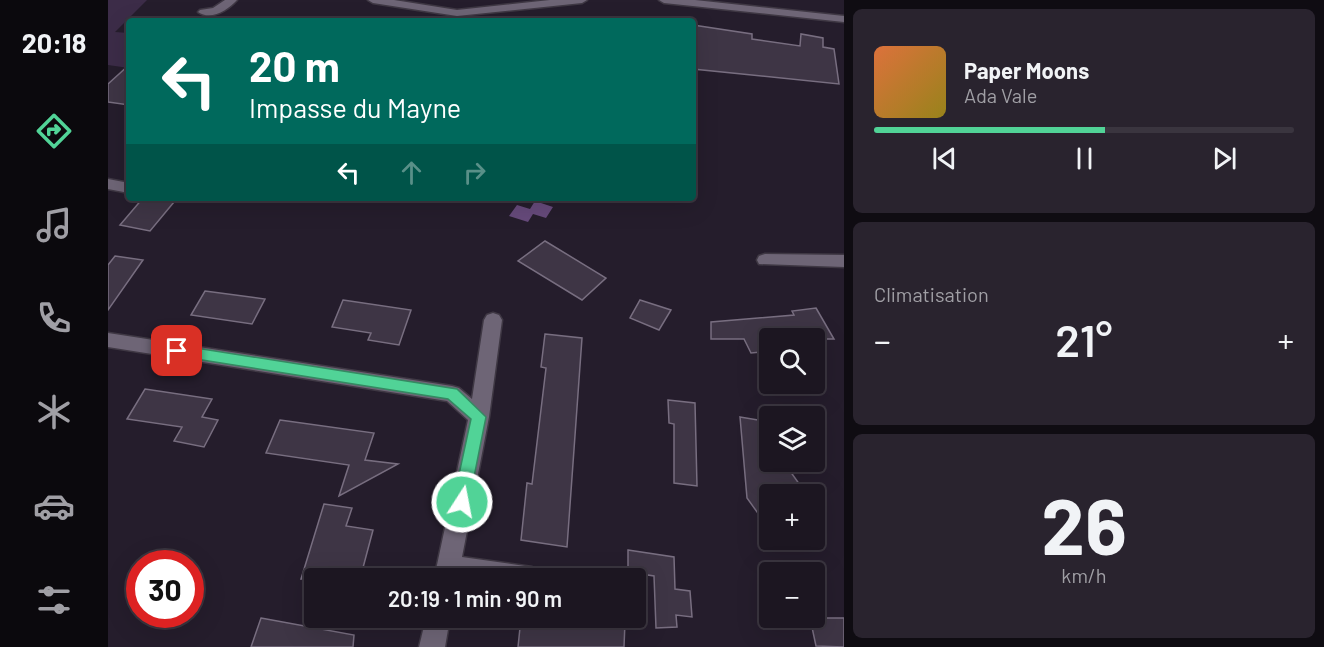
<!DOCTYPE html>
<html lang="fr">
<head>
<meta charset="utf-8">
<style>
	:root { --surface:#1c1621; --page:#29232e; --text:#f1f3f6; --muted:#a09fa5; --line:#3a353f; --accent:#51d397 }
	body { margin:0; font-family:Barlow,sans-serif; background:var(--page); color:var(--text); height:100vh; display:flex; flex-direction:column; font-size:22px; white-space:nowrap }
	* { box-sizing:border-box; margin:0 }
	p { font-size:20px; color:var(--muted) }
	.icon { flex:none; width:33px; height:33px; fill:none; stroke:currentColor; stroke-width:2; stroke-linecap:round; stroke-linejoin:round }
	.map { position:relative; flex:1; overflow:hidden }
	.details { display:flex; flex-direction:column; gap:9px; padding:9px; background:#0f0c12; width:480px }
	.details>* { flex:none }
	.top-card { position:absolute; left:18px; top:18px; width:570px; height:183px; border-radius:6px; box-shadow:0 6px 24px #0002,0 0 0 2px var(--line); background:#00695c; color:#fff; overflow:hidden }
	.buttons { position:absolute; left:651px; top:328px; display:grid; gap:12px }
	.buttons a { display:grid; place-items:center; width:66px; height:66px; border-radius:6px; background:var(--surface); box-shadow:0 6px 24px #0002,0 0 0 2px var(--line); font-size:30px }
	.speed { position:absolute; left:18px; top:550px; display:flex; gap:12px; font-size:30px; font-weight:700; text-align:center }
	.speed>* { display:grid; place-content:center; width:78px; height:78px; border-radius:50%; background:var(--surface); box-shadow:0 6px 24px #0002,0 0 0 2px var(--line); line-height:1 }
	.speed .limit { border:9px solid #d22; background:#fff; color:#111 }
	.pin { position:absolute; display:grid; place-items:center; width:51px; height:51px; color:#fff; margin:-26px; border-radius:12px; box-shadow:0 3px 9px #0006 }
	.me { position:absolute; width:66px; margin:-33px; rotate:11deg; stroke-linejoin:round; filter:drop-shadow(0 0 4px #0008) }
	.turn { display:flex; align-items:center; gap:21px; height:126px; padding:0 24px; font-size:27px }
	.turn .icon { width:78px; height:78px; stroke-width:2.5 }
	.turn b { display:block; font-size:42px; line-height:51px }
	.lanes { display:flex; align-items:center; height:57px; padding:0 24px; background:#0003; justify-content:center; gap:30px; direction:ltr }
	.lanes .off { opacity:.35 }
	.big { font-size:45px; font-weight:600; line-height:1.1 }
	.details .widget { flex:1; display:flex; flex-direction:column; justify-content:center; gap:9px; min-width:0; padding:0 21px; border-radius:9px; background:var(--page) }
	.details .dial { align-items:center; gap:0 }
	.dial b { font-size:78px; line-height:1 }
	.song { display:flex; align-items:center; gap:18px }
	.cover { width:72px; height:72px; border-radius:9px; background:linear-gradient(135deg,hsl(20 70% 55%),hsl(50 70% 35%)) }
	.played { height:6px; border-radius:3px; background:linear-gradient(90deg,var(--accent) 55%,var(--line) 55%) }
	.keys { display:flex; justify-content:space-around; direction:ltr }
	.heat { display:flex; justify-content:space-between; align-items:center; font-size:33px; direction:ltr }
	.trip { position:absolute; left:196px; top:568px; width:342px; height:60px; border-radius:6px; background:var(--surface); box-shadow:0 6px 24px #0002,0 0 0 2px var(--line); font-weight:600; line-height:60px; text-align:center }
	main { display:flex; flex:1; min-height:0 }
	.dock { display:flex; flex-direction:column; width:108px; justify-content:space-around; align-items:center; background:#0b090d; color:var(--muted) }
	.dock .icon { width:42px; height:42px }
	.dock .on { color:var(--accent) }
	.dock b { font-size:27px; color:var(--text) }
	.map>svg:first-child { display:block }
	.green { fill:#3c2c48 }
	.water { fill:#664a7b }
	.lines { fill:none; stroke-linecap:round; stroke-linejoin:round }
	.stream { fill:#664a7b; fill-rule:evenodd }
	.building { fill:#3e3545; stroke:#786e80; stroke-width:1.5 }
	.minor-casing { stroke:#3f3844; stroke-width:3 }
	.minor { fill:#6e6576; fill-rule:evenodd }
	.route { fill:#51d397; stroke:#358962; stroke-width:1.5 }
</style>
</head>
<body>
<main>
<nav class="dock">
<b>20:18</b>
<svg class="icon on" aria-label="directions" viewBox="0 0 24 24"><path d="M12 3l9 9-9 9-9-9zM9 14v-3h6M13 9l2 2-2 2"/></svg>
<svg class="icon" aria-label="music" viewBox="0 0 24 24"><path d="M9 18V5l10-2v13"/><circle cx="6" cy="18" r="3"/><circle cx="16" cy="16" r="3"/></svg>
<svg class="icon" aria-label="phone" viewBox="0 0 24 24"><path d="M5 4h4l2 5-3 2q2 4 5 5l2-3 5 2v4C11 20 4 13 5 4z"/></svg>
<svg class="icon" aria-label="climate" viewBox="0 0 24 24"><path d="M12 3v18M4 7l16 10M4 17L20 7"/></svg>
<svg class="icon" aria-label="car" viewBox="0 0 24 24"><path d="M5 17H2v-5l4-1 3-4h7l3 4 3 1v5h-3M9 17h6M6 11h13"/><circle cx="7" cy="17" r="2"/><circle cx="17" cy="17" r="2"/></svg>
<svg class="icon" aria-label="filters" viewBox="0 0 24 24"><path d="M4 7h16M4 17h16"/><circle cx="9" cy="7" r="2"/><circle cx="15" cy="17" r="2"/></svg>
</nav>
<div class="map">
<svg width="736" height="647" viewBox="0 0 736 647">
	<rect width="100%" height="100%" fill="#251d2c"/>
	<polygon class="green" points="0,0 39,0 7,32 21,33 21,68 0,65"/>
	<polygon class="water" points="427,201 445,207 438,218 425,214 420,222 401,216 409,205 422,209"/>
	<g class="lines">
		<polygon class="stream" points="109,19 118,21 109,21"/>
	</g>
	<g class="building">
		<polygon points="585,25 644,34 644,39 692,46 693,34 715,38 715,47 726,49 731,84 585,69"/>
		<polygon points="21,65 21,105 0,102 0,84"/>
		<polygon points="35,198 66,202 42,231 12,225"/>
		<polygon points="437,241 498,278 474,300 410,261"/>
		<polygon points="7,256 35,260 0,310 0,265"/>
		<polygon points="97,291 157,299 144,324 83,315"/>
		<polygon points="235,300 303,310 291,345 260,340 263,333 224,327"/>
		<polygon points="532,300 563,310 551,330 522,318"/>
		<polygon points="708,308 726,339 662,339 662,351 643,353 636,339 603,339 603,322 686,315 684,311"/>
		<polygon points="437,334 474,338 459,547 413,540 419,483 424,484 438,368 433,367"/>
		<polygon points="37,389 104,399 94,417 110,420 96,447 66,441 74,427 19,419"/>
		<polygon points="560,400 587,403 589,486 566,483 566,424 561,423"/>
		<polygon points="632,417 662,422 662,462 681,462 682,471 699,495 662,495 662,530 639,498"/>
		<polygon points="172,420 266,433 257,460 290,464 231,496 241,465 158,453"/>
		<polygon points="216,504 244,508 238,526 265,530 252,579 193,579"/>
		<polygon points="520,550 566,557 567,589 582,591 584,617 568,615 569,627 548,628 546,576 520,572"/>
		<polygon points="153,618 246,635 245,647 143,647"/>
		<polygon points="413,618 489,618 517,622 516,647 410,647"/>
		<polygon points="702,618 736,618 736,647 708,646"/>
	</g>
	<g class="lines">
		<defs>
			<g id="minor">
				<path d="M117,0H129C120,10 103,21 90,12L92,10L105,8Z"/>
				<polygon points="260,0 286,0 349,10 442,0 479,0 474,3 349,16 265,3"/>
				<polygon points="551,0 587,0 736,16 736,22 556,3"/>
				<polygon points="0,179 21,183 21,193 0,189"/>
				<polygon points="657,254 736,255 736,267 651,264 649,260 651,256"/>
				<polygon points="385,313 391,315 394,320 381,417 354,557 424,567 432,571 436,579 326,579 360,420 339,401 0,347 0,333 344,386 351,388 364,399 376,320 379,315"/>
				<polygon points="318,618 342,618 337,647 311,647"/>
			</g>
		</defs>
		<use href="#minor" class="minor-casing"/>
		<use href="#minor" class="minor"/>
	</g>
	<polygon class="route" points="69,345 349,389 378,417 360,507 354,510 348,507 345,502 363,419 340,399 69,356 62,351"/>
</svg>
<div class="buttons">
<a><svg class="icon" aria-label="search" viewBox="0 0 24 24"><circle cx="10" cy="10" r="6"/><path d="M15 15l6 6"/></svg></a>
<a><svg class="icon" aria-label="layers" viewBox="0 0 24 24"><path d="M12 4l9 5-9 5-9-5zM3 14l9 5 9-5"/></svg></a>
<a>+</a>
<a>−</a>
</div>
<div class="speed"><div class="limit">30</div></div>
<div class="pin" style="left:69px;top:351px;background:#d93025"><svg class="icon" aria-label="arrive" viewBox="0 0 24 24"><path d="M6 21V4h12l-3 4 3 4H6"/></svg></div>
<svg class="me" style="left:354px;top:502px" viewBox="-20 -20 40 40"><circle r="17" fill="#51d397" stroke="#fff" stroke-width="3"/><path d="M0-11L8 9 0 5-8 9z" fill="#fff"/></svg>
<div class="trip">20:19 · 1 min · 90 m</div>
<div class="top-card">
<div class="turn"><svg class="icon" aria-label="left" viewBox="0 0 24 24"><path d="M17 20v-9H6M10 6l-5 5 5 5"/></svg><div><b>20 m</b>Impasse du Mayne</div></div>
<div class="lanes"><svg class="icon" aria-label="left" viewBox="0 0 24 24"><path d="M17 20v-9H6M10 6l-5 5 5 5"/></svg><svg class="icon off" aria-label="ahead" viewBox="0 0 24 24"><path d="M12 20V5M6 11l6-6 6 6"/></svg><svg class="icon off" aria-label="right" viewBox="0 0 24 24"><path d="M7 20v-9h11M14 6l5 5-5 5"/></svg></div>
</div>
</div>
<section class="details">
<div class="widget">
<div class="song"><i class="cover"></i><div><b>Paper Moons</b><p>Ada Vale</p></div></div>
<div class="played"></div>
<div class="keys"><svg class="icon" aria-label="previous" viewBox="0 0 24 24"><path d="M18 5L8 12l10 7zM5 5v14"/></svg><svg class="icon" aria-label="pause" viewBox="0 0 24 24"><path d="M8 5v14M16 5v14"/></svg><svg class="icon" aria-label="next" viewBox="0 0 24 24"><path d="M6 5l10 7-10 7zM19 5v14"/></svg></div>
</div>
<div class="widget"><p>Climatisation</p>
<div class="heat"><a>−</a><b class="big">21°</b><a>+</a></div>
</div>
<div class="widget dial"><b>26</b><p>km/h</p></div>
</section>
</main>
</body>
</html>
